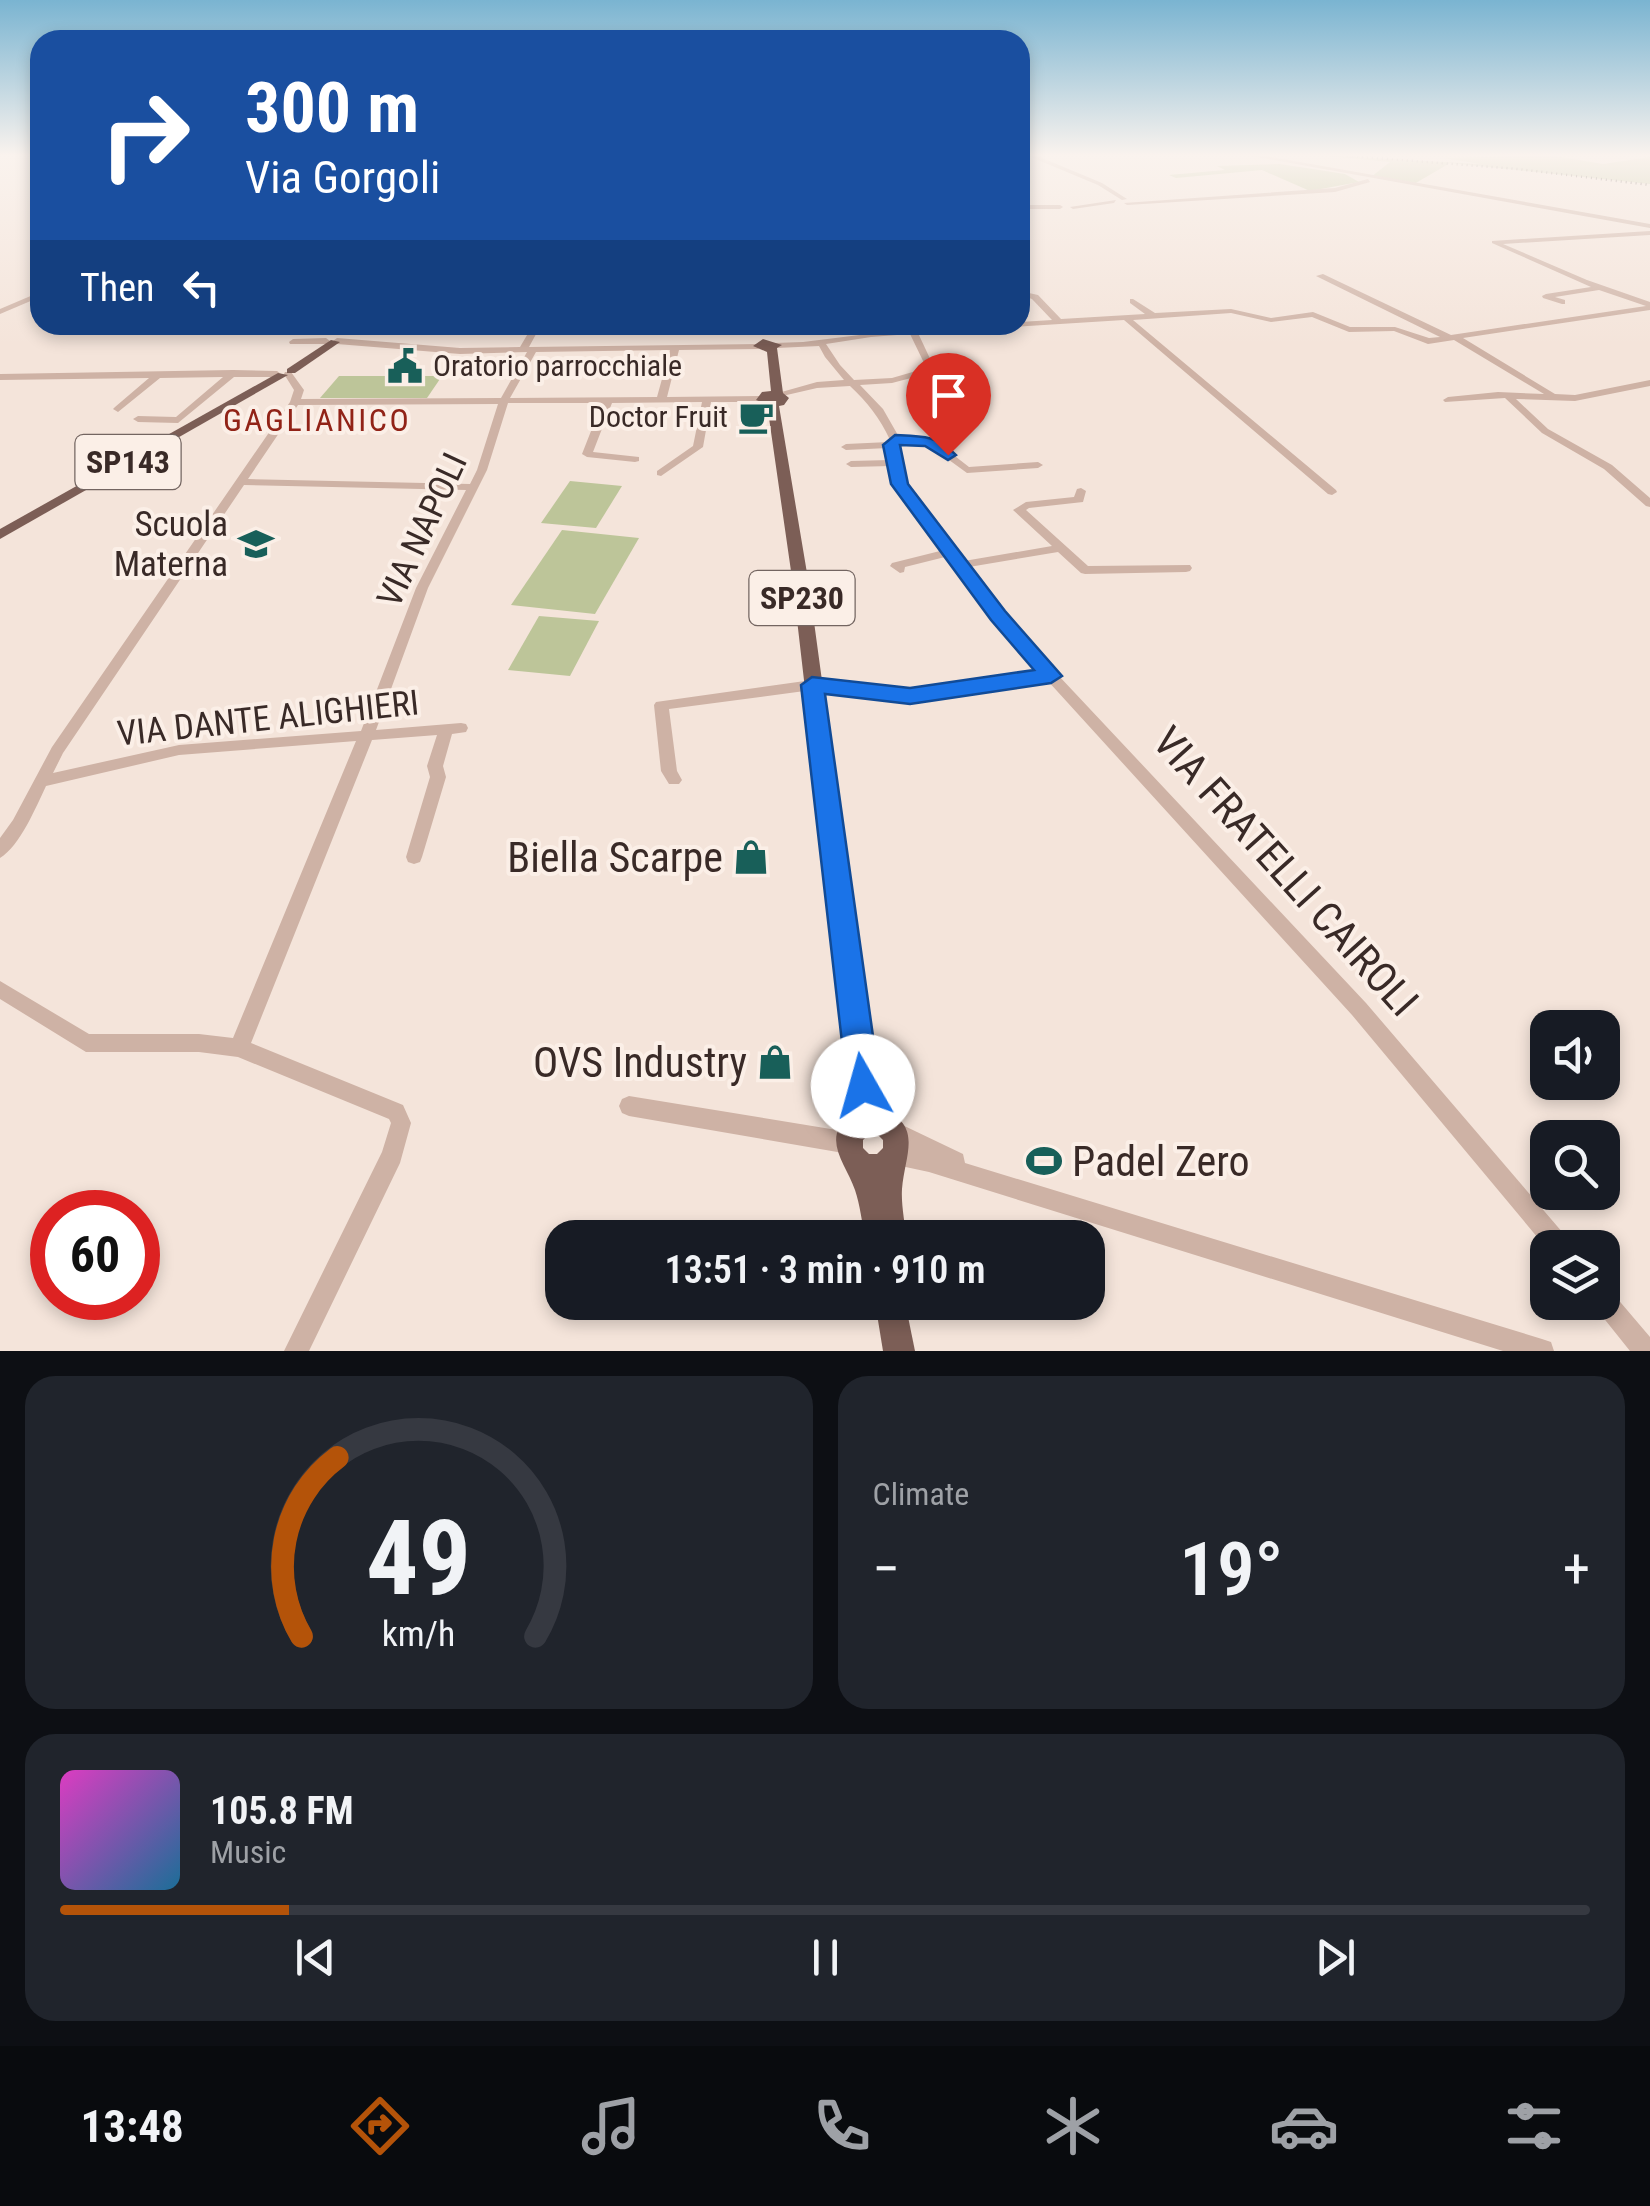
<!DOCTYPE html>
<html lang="en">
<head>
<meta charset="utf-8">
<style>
	:root { --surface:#171b24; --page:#20242c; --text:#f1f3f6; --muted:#9ea1a6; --line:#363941; --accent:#b45309 }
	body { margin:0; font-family:"Roboto Condensed",sans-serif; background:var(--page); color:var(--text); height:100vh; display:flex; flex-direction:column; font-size:38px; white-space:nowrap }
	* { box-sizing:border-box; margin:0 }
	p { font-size:32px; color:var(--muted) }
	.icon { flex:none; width:55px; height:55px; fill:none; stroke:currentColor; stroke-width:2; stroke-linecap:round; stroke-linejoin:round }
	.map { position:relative; height:1351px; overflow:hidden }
	.side { display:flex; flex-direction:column; gap:25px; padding:25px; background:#0d0f14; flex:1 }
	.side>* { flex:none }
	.banner { position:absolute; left:30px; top:30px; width:1000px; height:305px; border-radius:30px; box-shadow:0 5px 15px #0003; background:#1a4fa0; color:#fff; overflow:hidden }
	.controls { position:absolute; left:1530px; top:1010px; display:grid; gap:20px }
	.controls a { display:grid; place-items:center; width:90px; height:90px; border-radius:20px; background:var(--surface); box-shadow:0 5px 15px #0003; font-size:50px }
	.speed { position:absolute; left:30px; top:1190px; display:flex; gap:20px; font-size:50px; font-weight:700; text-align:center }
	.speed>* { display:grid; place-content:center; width:130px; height:130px; border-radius:50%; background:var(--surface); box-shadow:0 5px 15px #0003; line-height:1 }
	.speed .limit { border:15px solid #d22; background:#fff; color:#111 }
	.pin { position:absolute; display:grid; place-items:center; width:85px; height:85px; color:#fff; margin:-102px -42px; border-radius:50% 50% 50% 0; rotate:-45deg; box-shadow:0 0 10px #0007 }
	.pin .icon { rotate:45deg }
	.me { position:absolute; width:110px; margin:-55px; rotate:353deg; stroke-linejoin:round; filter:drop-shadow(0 0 8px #0008) }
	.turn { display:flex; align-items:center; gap:35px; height:210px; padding:0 50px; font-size:45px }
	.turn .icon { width:130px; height:130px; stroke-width:2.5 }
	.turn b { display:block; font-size:70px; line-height:85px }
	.then { display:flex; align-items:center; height:95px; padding:0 50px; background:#0003; gap:20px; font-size:38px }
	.big { font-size:75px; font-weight:600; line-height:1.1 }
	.side .card { flex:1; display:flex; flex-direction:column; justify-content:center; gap:15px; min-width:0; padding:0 35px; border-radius:30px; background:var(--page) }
	.side .dial { align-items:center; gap:0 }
	.dial svg { height:260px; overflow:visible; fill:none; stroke:var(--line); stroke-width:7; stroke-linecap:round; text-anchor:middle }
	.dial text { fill:var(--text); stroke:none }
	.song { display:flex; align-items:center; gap:30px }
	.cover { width:120px; height:120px; border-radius:15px; background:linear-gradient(135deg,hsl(310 70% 55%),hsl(200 70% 35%)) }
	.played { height:10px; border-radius:5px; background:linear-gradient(90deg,var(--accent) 15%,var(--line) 15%) }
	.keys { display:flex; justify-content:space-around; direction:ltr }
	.heat { display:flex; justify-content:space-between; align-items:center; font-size:55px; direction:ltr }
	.side .tiles { flex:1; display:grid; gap:25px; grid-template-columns:1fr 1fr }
	.card:last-child { grid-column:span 2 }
	.trip { position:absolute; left:545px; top:1220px; width:560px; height:100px; border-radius:30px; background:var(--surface); box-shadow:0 5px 15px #0003; font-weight:600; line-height:100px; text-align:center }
	.tabs { display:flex; height:160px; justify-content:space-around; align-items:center; background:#090b0e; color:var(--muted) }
	.tabs .icon { width:70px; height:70px }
	.tabs .selected { color:var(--accent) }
	.tabs b { font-size:45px; color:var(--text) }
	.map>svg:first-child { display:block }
	.green { fill:#bdc599 }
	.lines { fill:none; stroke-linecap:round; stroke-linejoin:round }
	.minor { fill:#ceb2a5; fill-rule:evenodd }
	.major { fill:#7c5e56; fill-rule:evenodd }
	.rail { stroke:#392a27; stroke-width:2.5; stroke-dasharray:1 4; stroke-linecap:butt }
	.route { fill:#1a73e8; stroke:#114b97; stroke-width:2.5 }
	.labels { text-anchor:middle; stroke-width:8; stroke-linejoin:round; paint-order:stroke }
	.far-poi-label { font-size:30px; fill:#392a27; stroke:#fbefe7; text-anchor:start }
	.far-quarter-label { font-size:32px; letter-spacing:2.5px; fill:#912317; stroke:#fbefe7 }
	.shield { fill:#fbefe7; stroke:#736561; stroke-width:2.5 }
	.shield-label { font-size:32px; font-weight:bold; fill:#392a27 }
	.poi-label { font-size:35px; fill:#392a27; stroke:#fbefe7; text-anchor:end }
	.street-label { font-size:35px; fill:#392a27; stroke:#fbefe7 }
	.near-poi-label { font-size:42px; fill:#392a27; stroke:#fbefe7; text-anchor:end }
	.near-street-label { font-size:42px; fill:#392a27; stroke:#fbefe7 }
</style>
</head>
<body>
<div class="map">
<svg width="1650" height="1351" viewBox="0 0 1650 1351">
	<rect width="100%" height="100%" fill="#f4e4da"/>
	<g class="green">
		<polygon points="1316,155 1480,164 1444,158 1549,155 1603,164 1650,157 1650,184 1450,163 1414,184 1371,177 1390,162"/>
		<polygon points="1280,164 1345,174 1359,182 1310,191 1262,170 1176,178 1169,175 1225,170 1217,166"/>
		<polygon points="339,376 442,376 427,398 320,398"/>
		<polygon points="570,481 622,486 596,528 541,523"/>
		<polygon points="562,530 639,538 595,614 511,605"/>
		<polygon points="539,616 599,621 570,676 508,670"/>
	</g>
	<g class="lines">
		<g class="minor">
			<polygon points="1026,155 1035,155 1102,183 1127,199 1122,200 1098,185"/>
			<polygon points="1246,155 1260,155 1650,224 1650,228"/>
			<polygon points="1368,179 1370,182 1335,192 1127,205 1124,203 1335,188"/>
			<polygon points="1116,200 1114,203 1073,209 1070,207"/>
			<polygon points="1020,205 1060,205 1063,207 1060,209 1020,209"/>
			<path d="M1650,231V235L1503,244L1587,280L1650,302V310L1463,338L1555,394L1575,395L1650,380V386L1575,401L1516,399L1548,429L1612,465L1650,498V507L1646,506L1604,469L1542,433L1505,398L1445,402L1443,400L1448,397L1498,392L1544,394L1454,340L1428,344L1394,331L1349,332L1312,317L1271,322L1231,313L1133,320L1336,490L1337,492L1332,495L1328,494L1124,320L918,333L933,365L930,373L892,383L860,385L883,409L899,437L933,439L969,467L1038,462L1043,465L1038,468L967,473L927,444L898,443L905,484L964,561L1052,546L1013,510L1026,502L1074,497L1077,489L1081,488L1086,491L1083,502L1029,508L1026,510L1088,566L1190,565L1192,568L1190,571L1186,572L1085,574L1081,573L1058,552L969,567L1028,643L1366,1003L1569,1240L1572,1248H1548V1250L1352,1015L1047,680L910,701L812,690L669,709L677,771L682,780L679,784H669L661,771L654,705L656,702L812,680L910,691L1039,672L1018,649L949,556L905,567L904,572L900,573L890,566L892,563L944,550L895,484L891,466L851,467L846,464L851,461L890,460L888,448L846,450L841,447L846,444L889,442L890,440C880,418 867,402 850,386L817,388L778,397V393L817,382L844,380L825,357L819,346L777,348L774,347V343L803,342L908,329L909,325H914L916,328L1020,325V322L1052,320L1032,299L1020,295V291L1038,295L1061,319L1145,314L1130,303V299H1133L1155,313L1231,309L1271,318L1313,312L1350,327H1395L1429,338L1440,337L1316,276L1323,274L1451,335L1646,306L1599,290L1555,297L1565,300V304H1562L1543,298L1542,296L1546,294L1591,287L1492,243V241ZM910,334L925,365L923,369L892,378L854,380L840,365L826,344L871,337Z"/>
			<polygon points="40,292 40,297 0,314 0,309"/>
			<path d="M533,325H541L529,347L761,344L762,346L758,349L679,350L667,397L761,396L766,399L761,402H711L703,447L661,476L657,475V471L693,446L702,402L612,403L593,452L639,457V461L635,462L587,457L582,454L602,403H508L487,470L428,588L376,730L461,723L466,724L468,728L466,732L452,734L443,766L446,777L422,857L420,862L414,864L408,862L406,857L430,777L427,766L437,735L372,740L251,1043L403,1105L411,1123L400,1163L309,1351H284L382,1152L391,1123L389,1119L238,1057L199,1052H86L0,999V981L89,1034H199L233,1038L356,741L179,755L46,786C36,807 20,846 0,858V838L13,820L52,747L290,402L294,390L284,374L285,372H291L304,390L301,399L501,398L527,352L460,354L337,344L333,341L337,338L460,348L520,347ZM670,350L657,397L510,398L536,352ZM498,404L477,470L470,484L248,479L298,405ZM244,485L466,490L416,588L361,731L179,745L53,773L63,753Z"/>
			<polygon points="293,339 326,338 330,341 326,344 290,344 289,342"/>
			<polygon points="233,370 277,371 281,374 277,377 234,377 178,423 138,422 133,419 138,416 176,417 223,377 160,378 118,412 113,409 115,407 149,378 0,380 0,374"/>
			<polygon points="629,1096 849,1132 856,1136 860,1143 856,1150 849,1154 629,1116 622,1113 619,1106 622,1099"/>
			<polygon points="894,1121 963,1154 965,1163 1542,1339 1551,1342 1554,1351 1503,1351 929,1172 887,1163 884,1155 887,1147 899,1145 887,1138 884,1131 887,1124"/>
			<polygon points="1602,1286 1610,1290 1650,1337 1650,1351 1630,1351 1594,1306 1592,1302 1602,1302"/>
		</g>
		<g class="major">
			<path d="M763,339L782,345L777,348L783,393L789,398L784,405L779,406L809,585L880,1108C924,1125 905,1153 902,1189C901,1205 905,1222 906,1238H865C862,1222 860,1205 855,1190C846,1163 818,1136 854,1113L793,585L767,404L756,400L762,392L771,391L767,352L753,346ZM869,1134H877L883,1140V1148L877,1154H869L863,1148V1140Z"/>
			<polygon points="331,340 340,342 295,373 287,373 287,369"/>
			<polygon points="278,373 288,375 0,539 0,529"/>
			<polygon points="875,1302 905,1302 915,1351 883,1351"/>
		</g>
		<polyline class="rail" points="1337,155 1518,169 1650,185"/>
	</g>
	<linearGradient id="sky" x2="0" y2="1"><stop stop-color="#7ab4d1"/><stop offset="0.45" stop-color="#faf3ee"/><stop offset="1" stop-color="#faf3ee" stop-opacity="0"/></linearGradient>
	<rect width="1650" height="345" fill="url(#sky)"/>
	<path class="route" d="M895,435C921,436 937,435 956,455L948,460L925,446L900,445L908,484L1005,611L1062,676L1051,683L910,704L825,694L880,1086L875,1097L863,1102L851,1097L847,1086L801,685L812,677L910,688L1034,670L991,620L891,484L883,445Z"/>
	<defs>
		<symbol id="civic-bare" viewBox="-9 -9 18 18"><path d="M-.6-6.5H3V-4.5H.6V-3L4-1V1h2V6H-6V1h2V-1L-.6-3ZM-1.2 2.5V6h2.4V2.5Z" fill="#185f59" stroke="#fbefe7" stroke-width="2.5" paint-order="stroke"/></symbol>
		<symbol id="cafe-bare" viewBox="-9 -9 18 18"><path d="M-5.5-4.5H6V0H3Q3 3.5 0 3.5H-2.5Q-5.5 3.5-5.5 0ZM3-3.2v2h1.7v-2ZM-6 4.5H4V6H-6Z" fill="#185f59" stroke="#fbefe7" stroke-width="2.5" paint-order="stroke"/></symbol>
		<symbol id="school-bare" viewBox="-9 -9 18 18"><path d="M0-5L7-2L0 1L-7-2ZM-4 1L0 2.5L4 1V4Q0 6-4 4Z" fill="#185f59" stroke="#fbefe7" stroke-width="2.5" paint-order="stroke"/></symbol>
		<symbol id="shop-bare" viewBox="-9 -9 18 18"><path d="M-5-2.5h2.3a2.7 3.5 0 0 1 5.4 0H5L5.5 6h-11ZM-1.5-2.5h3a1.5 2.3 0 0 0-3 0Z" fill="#185f59" stroke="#fbefe7" stroke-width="2.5" paint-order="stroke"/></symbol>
		<symbol id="stadium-bare" viewBox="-9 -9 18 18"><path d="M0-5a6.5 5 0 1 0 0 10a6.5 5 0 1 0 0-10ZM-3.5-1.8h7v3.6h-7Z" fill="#185f59" stroke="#fbefe7" stroke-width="2.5" paint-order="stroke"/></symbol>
	</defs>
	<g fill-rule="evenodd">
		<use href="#civic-bare" x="380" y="341" width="50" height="50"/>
		<use href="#cafe-bare" x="731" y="392" width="50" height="50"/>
		<use href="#school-bare" x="231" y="519" width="50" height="50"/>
		<use href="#shop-bare" x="726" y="832" width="50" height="50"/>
		<use href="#shop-bare" x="750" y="1037" width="50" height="50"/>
		<use href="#stadium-bare" x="1019" y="1136" width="50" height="50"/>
	</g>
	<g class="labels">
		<g class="far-poi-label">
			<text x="433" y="376">Oratorio parrocchiale</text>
			<text x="728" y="427" text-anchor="end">Doctor Fruit</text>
		</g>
		<g class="far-quarter-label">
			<text x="317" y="431">GAGLIANICO</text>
		</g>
		<g class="shield">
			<rect x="75.5" y="435" width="105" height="54" rx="8"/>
			<rect x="749.5" y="571" width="105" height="54" rx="8"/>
		</g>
		<g class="shield-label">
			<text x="128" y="473">SP143</text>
			<text x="802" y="609">SP230</text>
		</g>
		<g class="poi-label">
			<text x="228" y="536">Scuola<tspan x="228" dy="40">Materna</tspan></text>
		</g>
		<g class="street-label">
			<text transform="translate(422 530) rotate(-65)" y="12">VIA NAPOLI</text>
			<text transform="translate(268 718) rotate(-6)" y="12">VIA DANTE ALIGHIERI</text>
		</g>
		<g class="near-poi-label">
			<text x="723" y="872">Biella Scarpe</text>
			<text x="747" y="1077">OVS Industry</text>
			<text x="1072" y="1176" text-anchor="start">Padel Zero</text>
		</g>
		<g class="near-street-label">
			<text transform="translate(1286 871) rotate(48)" y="15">VIA FRATELLI CAIROLI</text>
		</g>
	</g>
</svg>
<div class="controls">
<a><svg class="icon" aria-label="sound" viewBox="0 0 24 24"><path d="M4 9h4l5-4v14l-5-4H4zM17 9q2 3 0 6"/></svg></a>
<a><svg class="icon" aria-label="search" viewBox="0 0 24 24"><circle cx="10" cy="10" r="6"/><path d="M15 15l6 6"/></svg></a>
<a><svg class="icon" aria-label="layers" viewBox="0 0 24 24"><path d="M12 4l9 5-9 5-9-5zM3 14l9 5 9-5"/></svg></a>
</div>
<div class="speed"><div class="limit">60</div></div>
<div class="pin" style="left:948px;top:455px;background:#d93025"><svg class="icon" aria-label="arrive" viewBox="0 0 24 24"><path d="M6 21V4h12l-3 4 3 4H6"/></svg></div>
<svg class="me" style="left:863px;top:1086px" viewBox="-20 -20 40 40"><circle r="19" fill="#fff"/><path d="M0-13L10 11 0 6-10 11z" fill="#1a73e8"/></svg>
<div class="trip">13:51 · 3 min · 910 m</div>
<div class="banner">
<div class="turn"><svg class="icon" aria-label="right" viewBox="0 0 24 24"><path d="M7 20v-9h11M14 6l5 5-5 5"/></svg><div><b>300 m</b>Via Gorgoli</div></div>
<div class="then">Then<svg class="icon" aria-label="left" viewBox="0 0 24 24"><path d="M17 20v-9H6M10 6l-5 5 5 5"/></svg></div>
</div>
</div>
<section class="side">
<div class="tiles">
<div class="card dial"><svg viewBox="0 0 100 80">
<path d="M14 69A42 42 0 1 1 86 69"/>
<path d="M14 69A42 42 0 0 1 25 14" stroke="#b45309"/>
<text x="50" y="56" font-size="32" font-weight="700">49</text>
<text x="50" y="72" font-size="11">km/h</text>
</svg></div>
<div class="card"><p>Climate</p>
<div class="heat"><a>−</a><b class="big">19°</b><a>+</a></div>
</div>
<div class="card">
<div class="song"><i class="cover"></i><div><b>105.8 FM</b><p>Music</p></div></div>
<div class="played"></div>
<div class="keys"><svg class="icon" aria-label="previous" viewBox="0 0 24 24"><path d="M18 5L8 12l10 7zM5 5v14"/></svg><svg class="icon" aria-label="pause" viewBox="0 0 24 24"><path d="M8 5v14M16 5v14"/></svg><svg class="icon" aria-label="next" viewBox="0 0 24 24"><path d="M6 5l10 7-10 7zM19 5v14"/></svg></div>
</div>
</div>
</section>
<nav class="tabs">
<b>13:48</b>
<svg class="icon selected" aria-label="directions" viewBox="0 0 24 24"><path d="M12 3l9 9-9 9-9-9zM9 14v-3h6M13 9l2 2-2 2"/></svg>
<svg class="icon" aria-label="music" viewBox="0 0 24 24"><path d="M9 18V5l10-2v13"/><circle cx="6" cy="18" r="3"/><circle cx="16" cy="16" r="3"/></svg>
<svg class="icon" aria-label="phone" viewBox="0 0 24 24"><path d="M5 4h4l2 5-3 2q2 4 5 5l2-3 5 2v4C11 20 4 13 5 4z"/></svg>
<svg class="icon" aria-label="climate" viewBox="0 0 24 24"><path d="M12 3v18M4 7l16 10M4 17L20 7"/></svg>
<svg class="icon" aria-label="car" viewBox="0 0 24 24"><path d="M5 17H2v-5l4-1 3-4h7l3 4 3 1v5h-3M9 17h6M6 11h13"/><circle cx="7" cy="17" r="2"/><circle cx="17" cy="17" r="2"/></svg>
<svg class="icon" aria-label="filters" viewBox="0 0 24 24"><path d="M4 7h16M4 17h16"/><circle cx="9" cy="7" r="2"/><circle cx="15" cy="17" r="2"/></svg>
</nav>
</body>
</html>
